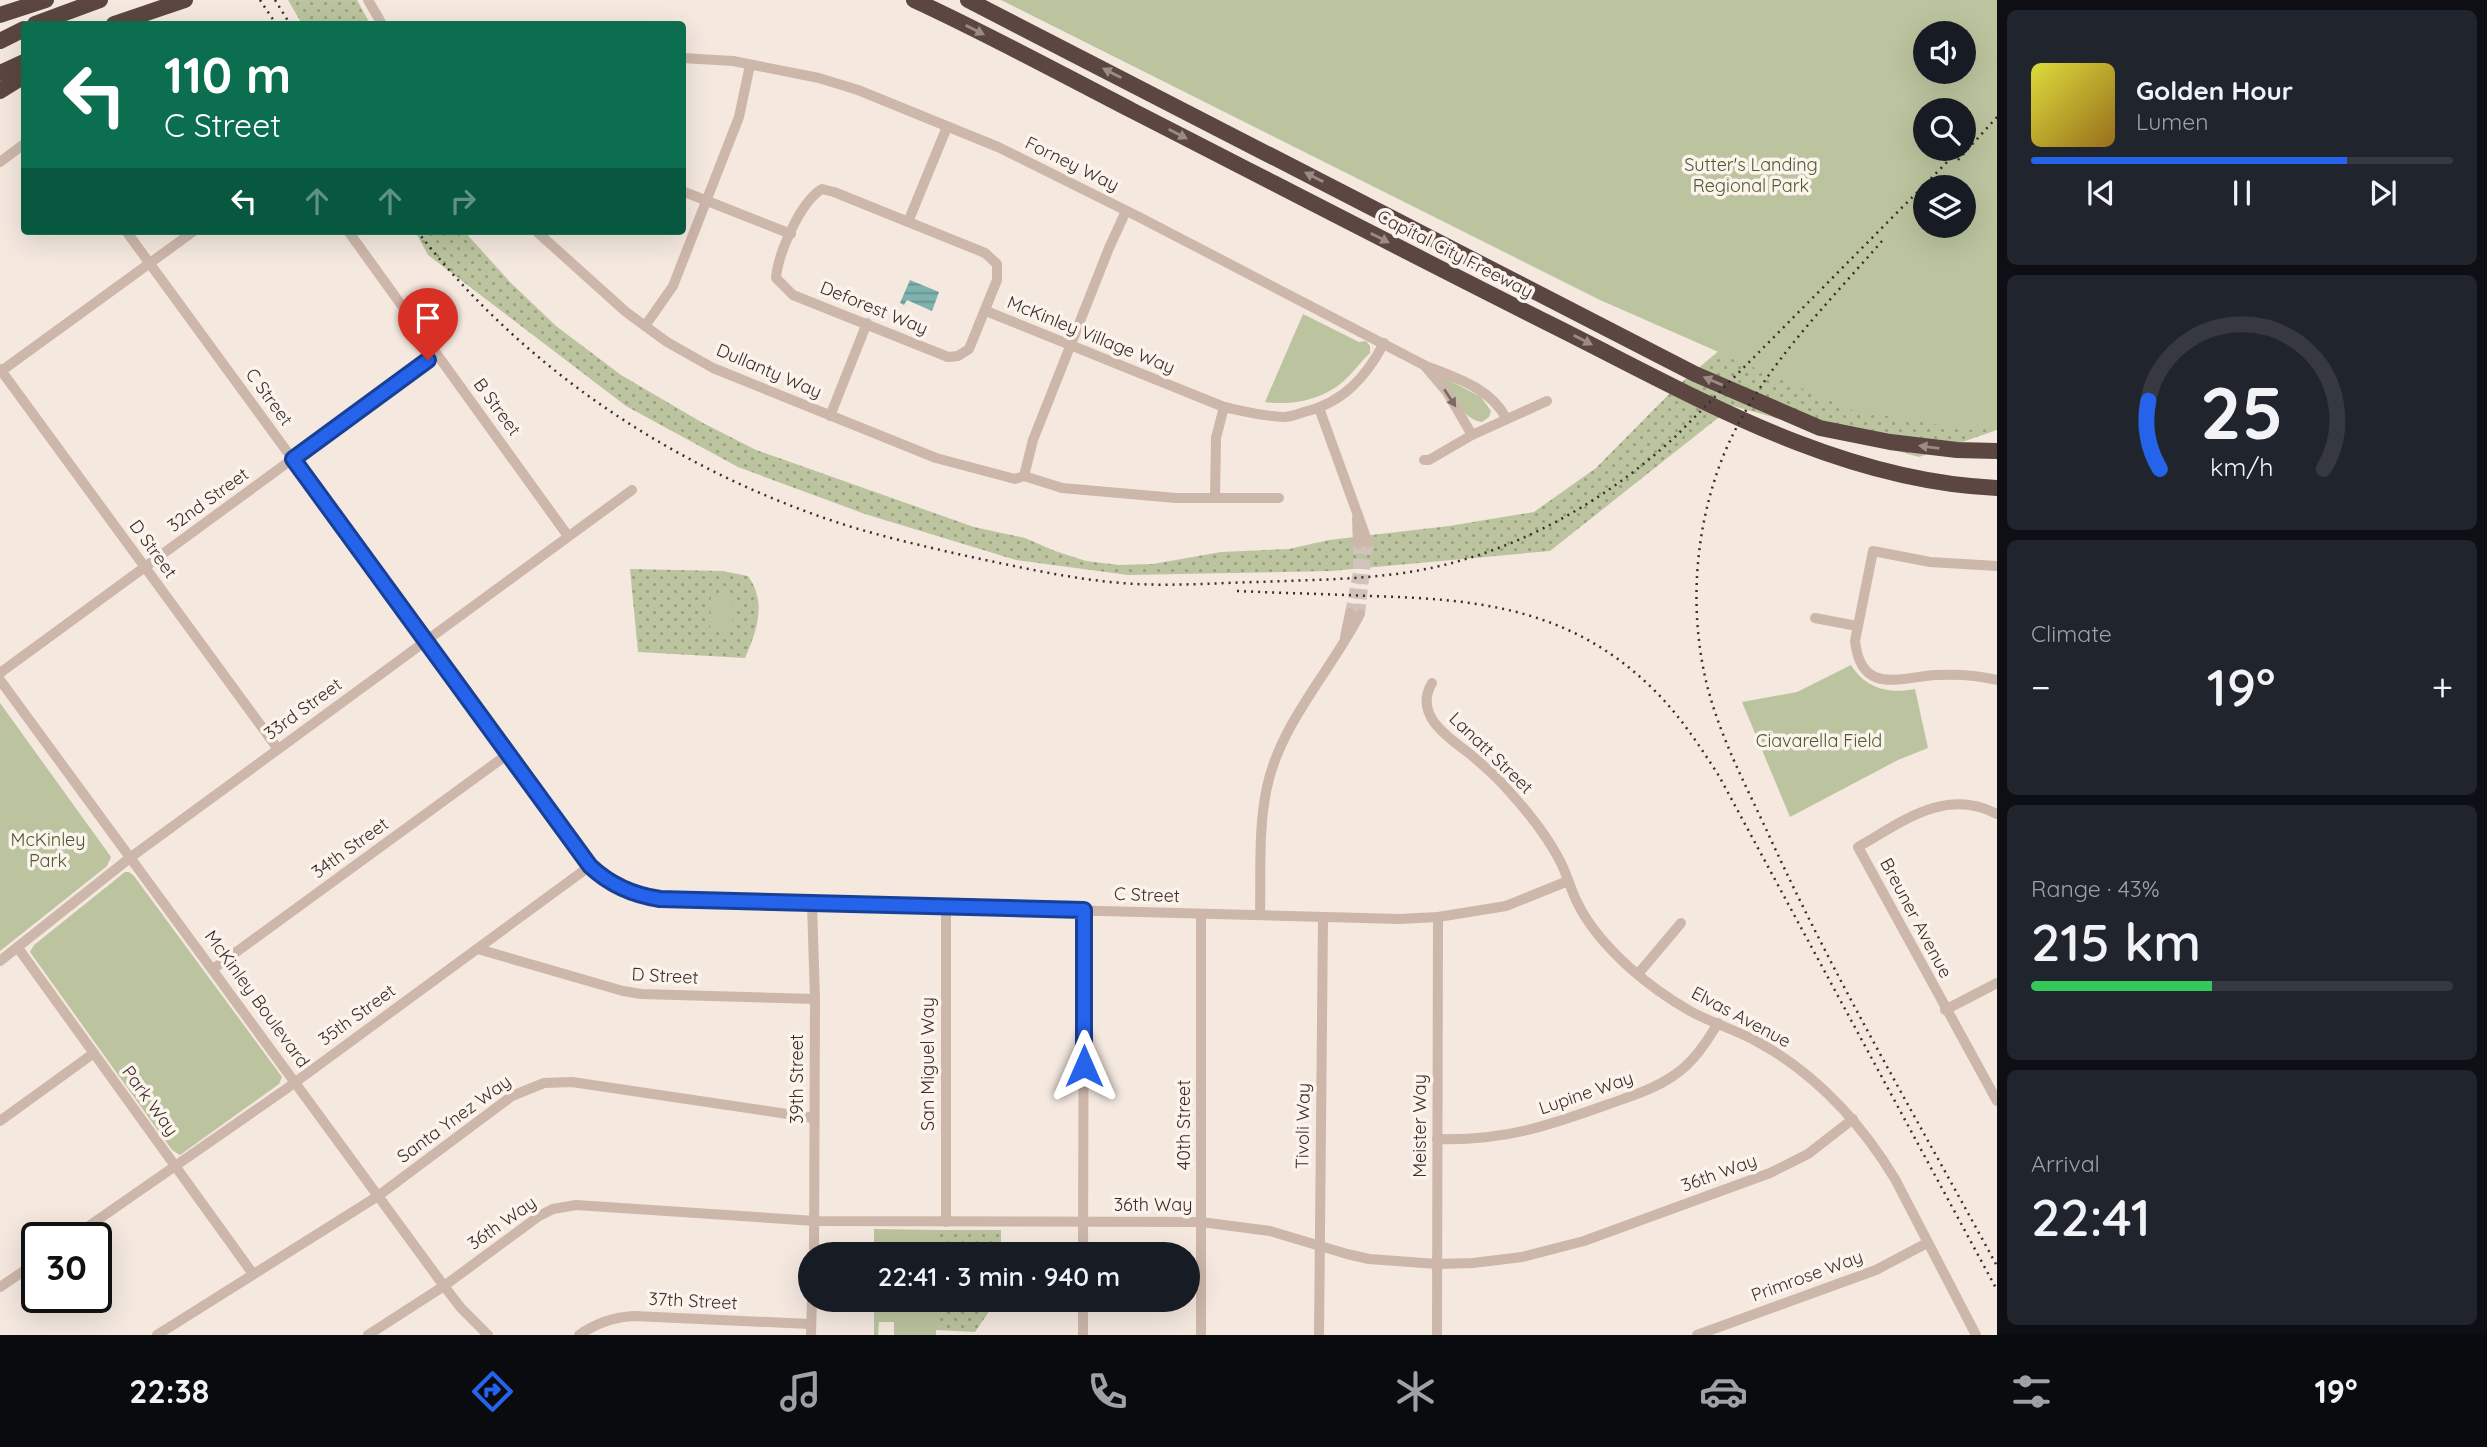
<!DOCTYPE html>
<html lang="en">
<head>
<meta charset="utf-8">
<style>
	:root { --surface:#171b24; --page:#20242c; --text:#f1f3f6; --muted:#9ea1a6; --line:#363941; --accent:#2563eb }
	body { margin:0; font-family:Quicksand,sans-serif; background:var(--page); color:var(--text); height:100vh; display:flex; flex-direction:column; font-size:26px; white-space:nowrap }
	* { box-sizing:border-box; margin:0 }
	p { font-size:23px; color:var(--muted) }
	.icon { flex:none; width:38px; height:38px; fill:none; stroke:currentColor; stroke-width:2; stroke-linecap:round; stroke-linejoin:round }
	.map { position:relative; flex:1; overflow:hidden }
	.sheet { display:flex; flex-direction:column; gap:10px; padding:10px; background:#0d0f14; width:490px }
	.sheet>* { flex:none }
	.guide { position:absolute; left:21px; top:21px; width:665px; height:214px; border-radius:7px; box-shadow:0 7px 28px #0002; background:#0b6e4f; color:#fff; overflow:hidden }
	.buttons { position:absolute; left:1913px; top:21px; display:grid; gap:14px }
	.buttons a { display:grid; place-items:center; width:63px; height:63px; border-radius:50%; background:var(--surface); box-shadow:0 7px 28px #0002; font-size:35px }
	.speed { position:absolute; left:21px; top:1222px; display:flex; gap:14px; font-size:35px; font-weight:700; text-align:center }
	.speed>* { display:grid; place-content:center; width:91px; height:91px; border-radius:50%; background:var(--surface); box-shadow:0 7px 28px #0002; line-height:1 }
	.speed .limit { border:4px solid #111; border-radius:10px; background:#fff; color:#111 }
	.pin { position:absolute; display:grid; place-items:center; width:60px; height:60px; color:#fff; margin:-72px -30px; border-radius:50% 50% 50% 0; rotate:-45deg; box-shadow:0 0 7px #0007 }
	.pin .icon { rotate:45deg }
	.me { position:absolute; width:77px; margin:-38px; rotate:0deg; stroke-linejoin:round; filter:drop-shadow(0 0 5px #0008) }
	.turn { display:flex; align-items:center; gap:24px; height:147px; padding:0 28px; font-size:32px }
	.turn .icon { width:91px; height:91px; stroke-width:2.5 }
	.turn b { display:block; font-size:49px; line-height:60px }
	.lanes { display:flex; align-items:center; height:66px; padding:0 28px; background:#0003; justify-content:center; gap:35px; direction:ltr }
	.lanes .off { opacity:.35 }
	.big { font-size:52px; font-weight:600; line-height:1.1 }
	.sheet .widget { flex:1; display:flex; flex-direction:column; justify-content:center; gap:10px; min-width:0; padding:0 24px; border-radius:10px; background:var(--page) }
	.sheet .dial { align-items:center; gap:0 }
	.dial svg { height:182px; overflow:visible; fill:none; stroke:var(--line); stroke-width:7; stroke-linecap:round; text-anchor:middle }
	.dial text { fill:var(--text); stroke:none }
	.song { display:flex; align-items:center; gap:21px }
	.cover { width:84px; height:84px; border-radius:10px; background:linear-gradient(135deg,hsl(60 70% 55%),hsl(40 70% 35%)) }
	.played { height:7px; border-radius:4px; background:linear-gradient(90deg,var(--accent) 75%,var(--line) 75%) }
	.keys { display:flex; justify-content:space-around; direction:ltr }
	.heat { display:flex; justify-content:space-between; align-items:center; font-size:38px; direction:ltr }
	.charge { height:10px; border-radius:5px; background:linear-gradient(90deg,#34c759 43%,var(--line) 0) }
	.trip { position:absolute; left:798px; top:1242px; width:402px; height:70px; border-radius:35px; background:var(--surface); box-shadow:0 7px 28px #0002; font-weight:600; line-height:70px; text-align:center }
	.tabs { display:flex; height:112px; justify-content:space-around; align-items:center; background:#090b0e; color:var(--muted) }
	.tabs .icon { width:49px; height:49px }
	.tabs .active { color:var(--accent) }
	.tabs b { font-size:32px; color:var(--text) }
	main { display:flex; flex:1; min-height:0 }
	.map>svg:first-child { display:block }
	.grass { fill:url(#grass-dots); fill-rule:evenodd }
	.park { fill:#bbc49e; fill-rule:evenodd }
	.water { fill:url(#water-rules) }
	.lines { fill:none; stroke-linecap:round; stroke-linejoin:round }
	.minor-tunnel { stroke:#cfc3bb; stroke-width:10; stroke-dasharray:10 5; stroke-linecap:butt }
	.minor { stroke:#cdb6aa; stroke-width:10 }
	.highway { stroke:#5b4641; stroke-width:16 }
	.rail { stroke:#3a2d2a; stroke-width:2.5; stroke-dasharray:2 5; stroke-linecap:butt }
	.oneway { fill:#9b8b85 }
	.oneway2 { fill:#7c6b64 }
	.route-casing { stroke:#184099; stroke-width:18 }
	.route { stroke:#2563eb; stroke-width:12 }
	.labels { text-anchor:middle; stroke-width:7; stroke-linejoin:round; paint-order:stroke }
	.street-label { font-size:18px; fill:#3a2d2a; stroke:#fbf3ec }
	.park-label { font-size:18px; fill:#4e592d; stroke:#fbf3ec }
</style>
</head>
<body>
<main>
<div class="map">
<svg width="1997" height="1335" viewBox="0 0 1997 1335">
	<defs>
		<pattern id="grass-dots" width="8" height="8" patternUnits="userSpaceOnUse" patternTransform="scale(1.75)"><rect width="8" height="8" fill="#bbc49e"/><path d="M2 2h.1M6 6h.1" fill="none" stroke="#99a081" stroke-width="1.8" stroke-linecap="round"/></pattern>
		<pattern id="water-rules" width="6" height="5" patternUnits="userSpaceOnUse" patternTransform="scale(1.75)"><rect width="6" height="5" fill="#7db2af"/><path d="M0 2.5h6" fill="none" stroke="#67918f"/></pattern>
	</defs>
	<rect width="100%" height="100%" fill="#f4e8df"/>
	<g class="grass">
		<polygon points="288,0 357,0 370,24 302,24"/>
		<path d="M1997,76V430L1919,457L1733,406L1550,551L1331,571L1128,575L1016,560L865,514L738,467L626,406L428,255L415,231H464L510,282L556,326L621,375L703,423L756,450L974,527L1025,538L1055,551L1086,561L1119,565L1153,564L1221,552L1289,549L1329,540L1449,526L1534,512L1596,468L1675,388L1888,207L1964,149ZM1925,187H1964V226H1925Z"/>
		<path d="M630,569L722,571L748,576C767,602 757,631 745,658L638,652Z"/>
		<rect x="937" y="1230" width="64" height="25"/>
		<polygon points="936,1300 997,1300 975,1332 936,1330"/>
	</g>
	<g class="park">
		<path d="M1001,0H1997V429L1968,430L1851,410L1600,300ZM1925,33H1964V72H1925ZM1925,110H1964V149H1925ZM1925,187H1964V226H1925Z"/>
		<path d="M1303,314L1359,342L1366,341L1370,346V353C1362,360 1356,369 1348,377C1326,399 1295,406 1265,402Z"/>
		<path d="M1439,375L1481,397L1491,411L1489,417L1482,422C1462,420 1450,391 1439,375Z"/>
		<polygon points="711,593 733,594 732,630 710,630"/>
		<path d="M1851,665C1866,689 1889,694 1915,689L1928,748L1898,760L1790,817L1742,702L1797,692Z"/>
		<polygon points="0,703 111,857 107,866 0,951"/>
		<polygon points="125,872 129,872 134,876 282,1077 279,1084 180,1155 172,1150 30,952 34,945"/>
		<polygon points="874,1229 937,1230 937,1255 874,1255"/>
		<polygon points="874,1300 936,1300 936,1335 894,1335 894,1322 879,1322 878,1335 874,1335"/>
	</g>
	<polygon class="water" points="910,280 939,292 932,311 907,300 904,305 900,303"/>
	<g class="lines">
		<g class="minor-tunnel">
			<polyline points="1350,613 1358,573 1358,544"/>
			<polyline points="1360,614 1368,543"/>
		</g>
		<g class="minor">
			<polyline points="368,0 382,24"/>
			<polyline points="682,58 733,61 819,78 858,90 998,147 1139,217 1424,365"/>
			<polyline points="0,162 24,144"/>
			<path d="M822,189L834,192L985,253L997,264V280L969,349L958,356L948,357L793,295L776,278C778,254 800,202 822,189Z"/>
			<polyline points="682,191 791,234"/>
			<polyline points="908,222 947,127"/>
			<path d="M126,231L584,858C604,882 629,895 660,899L1399,919L1438,917L1506,906L1568,881"/>
			<polyline points="348,231 568,536"/>
			<polyline points="536,231 626,312 667,342 713,368 936,458 1015,479 1024,476 1033,440 1109,248 1126,211"/>
			<path d="M986,311L1224,407C1243,411 1263,416 1283,417C1290,417 1298,414 1304,412C1343,403 1366,377 1384,343"/>
			<polyline points="645,326 673,286 739,117 750,65"/>
			<polyline points="0,369 278,749"/>
			<polyline points="0,372 194,231"/>
			<polyline points="1319,408 1368,543"/>
			<polyline points="830,416 867,323"/>
			<path d="M1472,435L1447,392L1424,365C1455,378 1490,387 1506,418"/>
			<polyline points="1424,460 1429,460 1472,435 1547,401"/>
			<polyline points="1024,476 1062,488 1176,498 1279,498"/>
			<polyline points="1215,498 1216,438 1224,407"/>
			<polyline points="1357,518 1358,544"/>
			<path d="M1997,566L1930,562L1873,551L1855,641C1861,696 1901,677 1936,675C1956,674 1977,675 1997,680"/>
			<polyline points="1815,618 1857,626"/>
			<polyline points="1345,637 1350,613"/>
			<polyline points="0,673 436,354"/>
			<polyline points="0,680 444,1286 461,1308 488,1335"/>
			<path d="M1432,683C1413,715 1448,737 1470,754C1483,765 1497,777 1508,790C1528,812 1548,837 1561,863C1567,875 1571,890 1577,902C1589,927 1610,950 1630,968C1648,984 1669,999 1690,1011C1712,1023 1736,1030 1758,1042C1816,1074 1861,1123 1895,1179L1976,1335"/>
			<path d="M1997,814C1945,787 1902,822 1858,847L1997,1101"/>
			<polyline points="812,904 815,999 814,1255"/>
			<polyline points="946,907 946,1222"/>
			<path d="M1260,915C1261,874 1258,828 1267,787C1281,722 1331,671 1360,614"/>
			<polyline points="18,948 253,1274"/>
			<polyline points="478,949 623,991 641,994 815,999"/>
			<polyline points="0,961 131,857 632,490"/>
			<polyline points="213,969 508,754"/>
			<polyline points="1638,974 1681,923"/>
			<polyline points="1945,1010 1997,983"/>
			<polyline points="0,1121 94,1053"/>
			<path d="M1437,1139C1504,1141 1548,1126 1609,1104C1631,1096 1654,1089 1673,1076C1693,1063 1706,1043 1718,1023"/>
			<polyline points="73,1237 286,1089 590,866"/>
			<polyline points="1083,1255 1084,910"/>
			<polyline points="0,1287 37,1262"/>
			<polyline points="157,1335 378,1196 512,1096 544,1083 572,1082 814,1118"/>
			<polyline points="368,1335 444,1286 539,1216 553,1209 576,1205 815,1221 1201,1222 1270,1231 1347,1254 1369,1259 1437,1264 1473,1263 1522,1257 1584,1241 1770,1173 1808,1154 1853,1119"/>
			<path d="M579,1335C596,1323 613,1317 634,1316L810,1324"/>
			<polyline points="811,1335 812,1300"/>
			<polyline points="1083,1335 1083,1300"/>
			<polyline points="1201,1335 1201,914"/>
			<polyline points="1319,1335 1323,918"/>
			<polyline points="1437,1335 1438,917"/>
			<polyline points="1697,1335 1876,1270 1927,1243"/>
		</g>
		<g class="highway">
			<path d="M914,0C988,34 1061,74 1133,111C1274,183 1414,256 1556,327C1696,397 1837,481 1997,488"/>
			<polyline points="968,0 1695,374 1820,428 1890,442 1957,450 1997,451"/>
			<polyline points="0,15 46,0"/>
			<polyline points="35,24 100,0"/>
			<polyline points="114,24 185,0"/>
			<polyline points="0,41 24,29"/>
			<polyline points="0,73 24,62"/>
			<polyline points="0,91 24,76"/>
		</g>
		<g class="rail">
			<polyline points="260,0 276,24"/>
			<polyline points="275,0 290,24"/>
			<polyline points="1958,160 1997,117"/>
			<path d="M417,231C522,367 670,466 833,521C875,535 919,545 962,555C1019,567 1078,581 1136,584C1175,586 1216,583 1256,582C1305,580 1354,580 1403,573C1506,558 1600,506 1676,436L1960,149"/>
			<path d="M1882,241C1823,309 1756,374 1722,459C1695,529 1689,608 1706,681C1720,739 1748,789 1772,842C1839,987 1921,1126 1997,1266"/>
			<path d="M1237,591C1282,593 1326,594 1370,596C1478,599 1570,608 1652,688C1679,714 1699,745 1719,776L1997,1290"/>
		</g>
	</g>
	<defs><path id="oneway-solid" d="M-6-.8H1V-3.2L6.5 0L1 3.2V.8H-6Z" transform="scale(1.75)"/></defs>
	<g class="oneway">
		<use href="#oneway-solid" transform="translate(975 30) rotate(27)"/>
		<use href="#oneway-solid" transform="translate(1112 73) rotate(-153)"/>
		<use href="#oneway-solid" transform="translate(1178 134) rotate(27)"/>
		<use href="#oneway-solid" transform="translate(1314 177) rotate(-153)"/>
		<use href="#oneway-solid" transform="translate(1380 238) rotate(27)"/>
		<use href="#oneway-solid" transform="translate(1583 340) rotate(27)"/>
		<use href="#oneway-solid" transform="translate(1713 381) rotate(-157)"/>
		<use href="#oneway-solid" transform="translate(1929 447) rotate(-173)"/>
	</g>
	<use class="oneway2" href="#oneway-solid" transform="translate(1450 398) rotate(57)"/>
	<g class="lines">
		<defs>
			<path id="route" d="M428,360L293,459L590,866C610,885 633,895 660,899L1084,910V1066"/>
		</defs>
		<use href="#route" class="route-casing"/>
		<use href="#route" class="route"/>
	</g>
	<g class="labels">
		<g class="street-label">
			<text transform="translate(1072 164) rotate(26)" y="6">Forney Way</text>
			<text transform="translate(1455 254) rotate(27)" y="6">Capital City Freeway</text>
			<text transform="translate(874 308) rotate(22)" y="6">Deforest Way</text>
			<text transform="translate(1091 335) rotate(22)" y="6">McKinley Village Way</text>
			<text transform="translate(769 371) rotate(23)" y="6">Dullanty Way</text>
			<text transform="translate(269 397) rotate(54)" y="6">C Street</text>
			<text transform="translate(497 407) rotate(54)" y="6">B Street</text>
			<text transform="translate(208 500) rotate(-36)" y="6">32nd Street</text>
			<text transform="translate(153 549) rotate(54)" y="6">D Street</text>
			<text transform="translate(303 709) rotate(-36)" y="6">33rd Street</text>
			<text transform="translate(1491 753) rotate(44)" y="6">Lanatt Street</text>
			<text transform="translate(350 848) rotate(-36)" y="6">34th Street</text>
			<text transform="translate(1147 895) rotate(2)" y="6">C Street</text>
			<text transform="translate(1916 918) rotate(62)" y="6">Breuner Avenue</text>
			<text transform="translate(665 976) rotate(3)" y="6">D Street</text>
			<text transform="translate(257 999) rotate(54)" y="6">McKinley Boulevard</text>
			<text transform="translate(357 1015) rotate(-36)" y="6">35th Street</text>
			<text transform="translate(1741 1017) rotate(28)" y="6">Elvas Avenue</text>
			<text transform="translate(928 1064) rotate(-90)" y="6">San Miguel Way</text>
			<text transform="translate(797 1079) rotate(-90)" y="6">39th Street</text>
			<text transform="translate(1586 1093) rotate(-19)" y="6">Lupine Way</text>
			<text transform="translate(150 1101) rotate(54)" y="6">Park Way</text>
			<text transform="translate(454 1119) rotate(-36)" y="6">Santa Ynez Way</text>
			<text transform="translate(1184 1125) rotate(-90)" y="6">40th Street</text>
			<text transform="translate(1303 1126) rotate(-89)" y="6">Tivoli Way</text>
			<text transform="translate(1420 1126) rotate(-90)" y="6">Meister Way</text>
			<text transform="translate(1719 1173) rotate(-20)" y="6">36th Way</text>
			<text x="1153" y="1211">36th Way</text>
			<text transform="translate(502 1223) rotate(-35)" y="6">36th Way</text>
			<text transform="translate(1807 1276) rotate(-20)" y="6">Primrose Way</text>
			<text transform="translate(693 1301) rotate(3)" y="6">37th Street</text>
		</g>
		<g class="park-label">
			<text x="1751" y="171">Sutter's Landing<tspan x="1751" dy="21">Regional Park</tspan></text>
			<text x="1819" y="747">Ciavarella Field</text>
			<text x="48" y="846">McKinley<tspan x="48" dy="21">Park</tspan></text>
		</g>
	</g>
</svg>
<div class="buttons">
<a><svg class="icon" aria-label="sound" viewBox="0 0 24 24"><path d="M4 9h4l5-4v14l-5-4H4zM17 9q2 3 0 6"/></svg></a>
<a><svg class="icon" aria-label="search" viewBox="0 0 24 24"><circle cx="10" cy="10" r="6"/><path d="M15 15l6 6"/></svg></a>
<a><svg class="icon" aria-label="layers" viewBox="0 0 24 24"><path d="M12 4l9 5-9 5-9-5zM3 14l9 5 9-5"/></svg></a>
</div>
<div class="speed"><div class="limit">30</div></div>
<div class="pin" style="left:428px;top:360px;background:#d93025"><svg class="icon" aria-label="arrive" viewBox="0 0 24 24"><path d="M6 21V4h12l-3 4 3 4H6"/></svg></div>
<svg class="me" style="left:1084px;top:1066px" viewBox="-20 -20 40 40"><path d="M0-17L14 15 0 8-14 15z" fill="#2563eb" stroke="#fff" stroke-width="4"/></svg>
<div class="trip">22:41 · 3 min · 940 m</div>
<div class="guide">
<div class="turn"><svg class="icon" aria-label="left" viewBox="0 0 24 24"><path d="M17 20v-9H6M10 6l-5 5 5 5"/></svg><div><b>110 m</b>C Street</div></div>
<div class="lanes"><svg class="icon" aria-label="left" viewBox="0 0 24 24"><path d="M17 20v-9H6M10 6l-5 5 5 5"/></svg><svg class="icon off" aria-label="ahead" viewBox="0 0 24 24"><path d="M12 20V5M6 11l6-6 6 6"/></svg><svg class="icon off" aria-label="ahead" viewBox="0 0 24 24"><path d="M12 20V5M6 11l6-6 6 6"/></svg><svg class="icon off" aria-label="right" viewBox="0 0 24 24"><path d="M7 20v-9h11M14 6l5 5-5 5"/></svg></div>
</div>
</div>
<section class="sheet">
<div class="widget">
<div class="song"><i class="cover"></i><div><b>Golden Hour</b><p>Lumen</p></div></div>
<div class="played"></div>
<div class="keys"><svg class="icon" aria-label="previous" viewBox="0 0 24 24"><path d="M18 5L8 12l10 7zM5 5v14"/></svg><svg class="icon" aria-label="pause" viewBox="0 0 24 24"><path d="M8 5v14M16 5v14"/></svg><svg class="icon" aria-label="next" viewBox="0 0 24 24"><path d="M6 5l10 7-10 7zM19 5v14"/></svg></div>
</div>
<div class="widget dial"><svg viewBox="0 0 100 80">
<path d="M14 69A42 42 0 1 1 86 69"/>
<path d="M14 69A42 42 0 0 1 9 39" stroke="#2563eb"/>
<text x="50" y="56" font-size="32" font-weight="700">25</text>
<text x="50" y="72" font-size="11">km/h</text>
</svg></div>
<div class="widget"><p>Climate</p>
<div class="heat"><a>−</a><b class="big">19°</b><a>+</a></div>
</div>
<div class="widget"><p>Range · 43%</p><b class="big">215 km</b><div class="charge"></div></div>
<div class="widget"><p>Arrival</p><b class="big">22:41</b></div>
</section>
</main>
<nav class="tabs">
<b>22:38</b>
<svg class="icon active" aria-label="directions" viewBox="0 0 24 24"><path d="M12 3l9 9-9 9-9-9zM9 14v-3h6M13 9l2 2-2 2"/></svg>
<svg class="icon" aria-label="music" viewBox="0 0 24 24"><path d="M9 18V5l10-2v13"/><circle cx="6" cy="18" r="3"/><circle cx="16" cy="16" r="3"/></svg>
<svg class="icon" aria-label="phone" viewBox="0 0 24 24"><path d="M5 4h4l2 5-3 2q2 4 5 5l2-3 5 2v4C11 20 4 13 5 4z"/></svg>
<svg class="icon" aria-label="climate" viewBox="0 0 24 24"><path d="M12 3v18M4 7l16 10M4 17L20 7"/></svg>
<svg class="icon" aria-label="car" viewBox="0 0 24 24"><path d="M5 17H2v-5l4-1 3-4h7l3 4 3 1v5h-3M9 17h6M6 11h13"/><circle cx="7" cy="17" r="2"/><circle cx="17" cy="17" r="2"/></svg>
<svg class="icon" aria-label="filters" viewBox="0 0 24 24"><path d="M4 7h16M4 17h16"/><circle cx="9" cy="7" r="2"/><circle cx="15" cy="17" r="2"/></svg>
<b>19°</b>
</nav>
</body>
</html>
